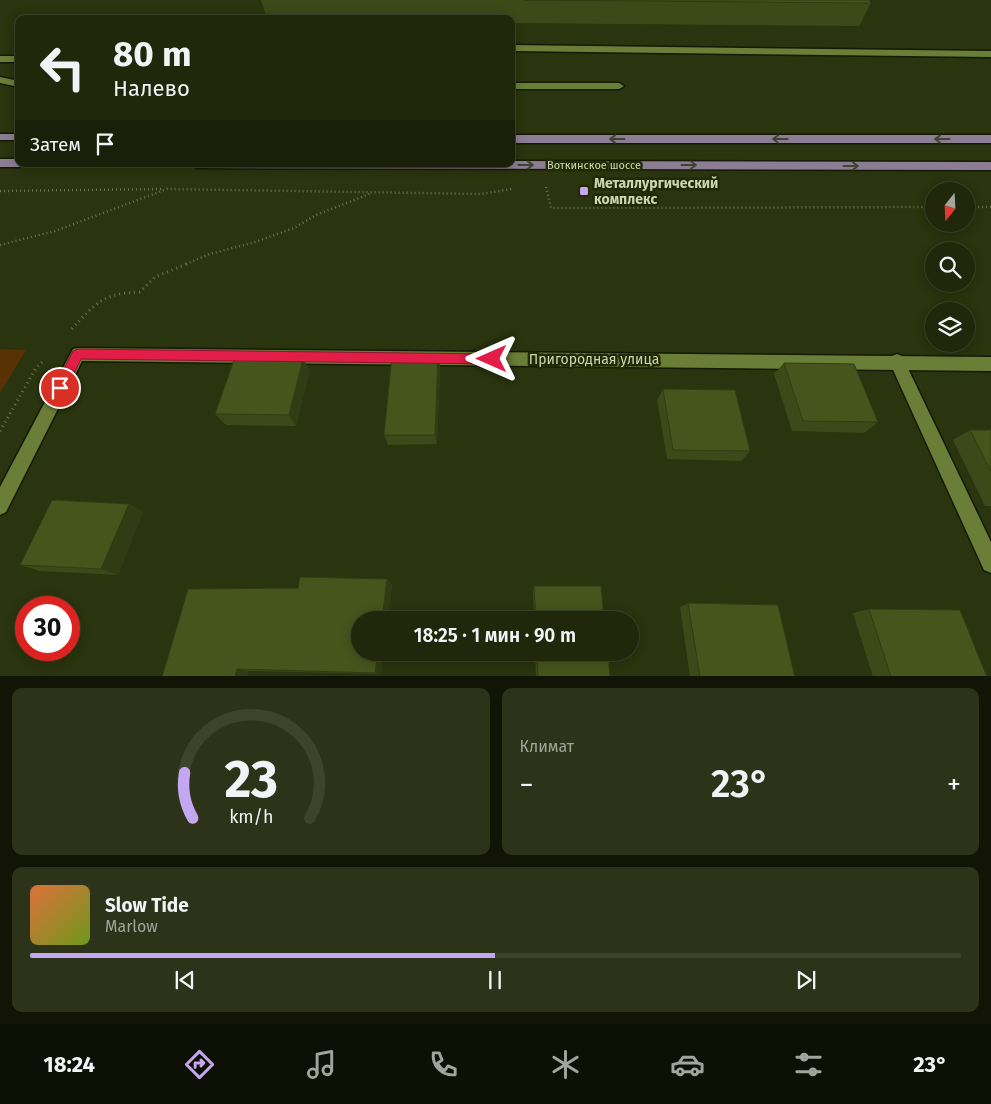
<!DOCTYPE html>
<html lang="ru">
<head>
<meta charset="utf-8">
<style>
	:root { --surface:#20270a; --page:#2d3318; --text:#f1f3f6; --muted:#a2a59c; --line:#3d442b; --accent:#c4a7f1 }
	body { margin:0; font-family:"Fira Sans",sans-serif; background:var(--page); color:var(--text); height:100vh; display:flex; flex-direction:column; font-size:19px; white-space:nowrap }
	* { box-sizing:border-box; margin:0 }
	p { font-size:16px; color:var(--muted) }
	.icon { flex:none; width:28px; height:28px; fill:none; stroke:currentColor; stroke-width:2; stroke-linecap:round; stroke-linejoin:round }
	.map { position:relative; height:676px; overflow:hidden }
	.side { display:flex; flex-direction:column; gap:12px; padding:12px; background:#121506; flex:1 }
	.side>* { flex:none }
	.guide { position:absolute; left:15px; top:15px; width:500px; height:152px; border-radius:10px; box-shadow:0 2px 12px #0003,0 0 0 1px var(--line); background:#20270a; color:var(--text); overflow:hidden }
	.needle { width:32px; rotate:198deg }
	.tools { position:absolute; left:925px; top:182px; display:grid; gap:10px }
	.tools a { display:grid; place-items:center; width:50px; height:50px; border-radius:50%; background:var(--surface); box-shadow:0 2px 12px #0003,0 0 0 1px var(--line); font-size:25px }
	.speed { position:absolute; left:15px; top:596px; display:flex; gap:10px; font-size:25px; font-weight:700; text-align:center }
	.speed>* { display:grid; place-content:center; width:65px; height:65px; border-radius:50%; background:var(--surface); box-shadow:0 2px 12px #0003,0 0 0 1px var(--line); line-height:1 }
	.speed .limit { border:8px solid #d22; background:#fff; color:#111 }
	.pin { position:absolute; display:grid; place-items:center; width:42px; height:42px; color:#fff; margin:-21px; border:2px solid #fff; border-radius:50%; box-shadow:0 1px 5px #0007 }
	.me { position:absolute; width:55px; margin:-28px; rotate:270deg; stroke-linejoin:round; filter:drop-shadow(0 0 4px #0008) }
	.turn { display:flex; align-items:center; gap:18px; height:105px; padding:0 15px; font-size:22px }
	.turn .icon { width:65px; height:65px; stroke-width:2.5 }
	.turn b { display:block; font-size:35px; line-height:42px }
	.then { display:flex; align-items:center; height:48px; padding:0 15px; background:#0003; gap:10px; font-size:19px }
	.big { font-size:38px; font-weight:600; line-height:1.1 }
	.side .card { flex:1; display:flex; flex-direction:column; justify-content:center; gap:8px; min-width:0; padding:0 18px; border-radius:10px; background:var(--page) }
	.side .dial { align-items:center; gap:0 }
	.dial svg { height:130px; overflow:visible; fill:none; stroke:var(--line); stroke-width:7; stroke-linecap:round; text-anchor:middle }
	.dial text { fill:var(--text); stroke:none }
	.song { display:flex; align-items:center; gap:15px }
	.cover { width:60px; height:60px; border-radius:8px; background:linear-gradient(135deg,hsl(20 70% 55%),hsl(80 70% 35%)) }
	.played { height:5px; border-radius:2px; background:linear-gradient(90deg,var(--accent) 50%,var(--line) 50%) }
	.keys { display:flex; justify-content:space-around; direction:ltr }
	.heat { display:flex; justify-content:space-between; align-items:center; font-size:28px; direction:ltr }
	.side .tiles { flex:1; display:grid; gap:12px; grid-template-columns:1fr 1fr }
	.card:last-child { grid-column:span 2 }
	.trip { position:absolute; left:351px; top:611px; width:288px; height:50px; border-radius:25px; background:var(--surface); box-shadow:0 2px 12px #0003,0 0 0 1px var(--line); font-weight:600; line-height:50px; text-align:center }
	.menu { display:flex; height:80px; justify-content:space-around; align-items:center; background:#0d1004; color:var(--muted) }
	.menu .icon { width:35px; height:35px }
	.menu .on { color:var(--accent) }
	.menu b { font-size:22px; color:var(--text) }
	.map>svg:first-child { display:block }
	.green { fill:#583104 }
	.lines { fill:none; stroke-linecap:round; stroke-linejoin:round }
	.lane-casing { stroke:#141a05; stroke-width:3 }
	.street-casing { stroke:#141a05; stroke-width:3 }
	.primary-casing { stroke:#141a05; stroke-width:3 }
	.path-far1 { stroke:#6a7550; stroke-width:2.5; stroke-dasharray:1 3; stroke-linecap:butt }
	.path { stroke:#6a7550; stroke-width:3; stroke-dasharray:1 4; stroke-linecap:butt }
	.lane { fill:#6b7e37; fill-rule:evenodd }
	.street { fill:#6b7e37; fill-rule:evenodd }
	.primary { fill:#8b7d94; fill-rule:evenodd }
	.wall { fill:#3c4918 }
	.shaded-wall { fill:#313c14 }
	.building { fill:#46551c; stroke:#313c14 }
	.oneway { stroke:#41432f }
	.route { fill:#e11d48; stroke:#92132f }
	.poi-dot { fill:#c4a7f1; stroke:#212a04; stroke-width:2 }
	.labels { text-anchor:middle; stroke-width:5; stroke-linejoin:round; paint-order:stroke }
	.far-street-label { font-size:11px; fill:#cbd7b3; stroke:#212a04 }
	.poi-label { font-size:14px; font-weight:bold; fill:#cbd7b3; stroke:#212a04; text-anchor:start }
	.street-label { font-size:14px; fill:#cbd7b3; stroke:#212a04 }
</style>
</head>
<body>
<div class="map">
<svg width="991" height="677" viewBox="0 0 991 677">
	<rect width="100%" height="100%" fill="#2a340e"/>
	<polygon class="green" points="0,349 26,350 0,393"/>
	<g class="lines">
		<defs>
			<g id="lane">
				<polygon points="511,45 991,51 991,57 511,51"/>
				<rect x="0" y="56" width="19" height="6"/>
				<polygon points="0,77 19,81 19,87 0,83"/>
				<polygon points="511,83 619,83 624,86 619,89 511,89"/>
				<polygon points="897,354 902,356 991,542 991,573 984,570 889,361 892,356"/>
			</g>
			<polygon id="street" points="78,348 991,357 991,371 82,361 6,512 0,515 0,487 73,349"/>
			<g id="primary">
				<rect x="0" y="134" width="19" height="6"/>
				<rect x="511" y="135" width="480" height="8"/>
				<polygon points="0,159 19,159 19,164 24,164 19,167 0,167"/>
				<polygon points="511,161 991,162 991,170 197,168 191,164 511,164"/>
			</g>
		</defs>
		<use href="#lane" class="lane-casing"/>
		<use href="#street" class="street-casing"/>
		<use href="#primary" class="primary-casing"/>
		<g class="path-far1">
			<polyline points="546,187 551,208 934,207"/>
			<polyline points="0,191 164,189"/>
			<polyline points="966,207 991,207"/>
			<polyline points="0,245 55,231 167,189 481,194 512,189"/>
			<polyline points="186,264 210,254 255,242 294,228 316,215 372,193"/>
		</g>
		<g class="path">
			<path d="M72,329C95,303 104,293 140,292L155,277L189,263"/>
			<polyline points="0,431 36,368 44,360"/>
		</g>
		<use href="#lane" class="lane"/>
		<use href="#street" class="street"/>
		<use href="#primary" class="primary"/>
	</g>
	<g class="wall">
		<polygon points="261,0 869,0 871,3 859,26 511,23 511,19 267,19"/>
		<polygon points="438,355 440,367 437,444 388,445 384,435"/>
		<polygon points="784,363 878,422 864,433 792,431 774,374"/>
		<polygon points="310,370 296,426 226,425 215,414"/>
		<polygon points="663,389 750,451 741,461 667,459 657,400"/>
		<polygon points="970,430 991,430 991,506 985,506 953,440"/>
		<polygon points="129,504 143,512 118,575 40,571 20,565"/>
		<polygon points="387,579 392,585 387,620 360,620 360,652 383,652 381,674 249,671 247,677 162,677 298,588"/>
		<polygon points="534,586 604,620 534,620 533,591"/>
		<polygon points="688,603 795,677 690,677 680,607"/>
		<polygon points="869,609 987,677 873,677 853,613"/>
		<polygon points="535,652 608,652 610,677 536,677"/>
	</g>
	<g class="shaded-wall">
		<polygon points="438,355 440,367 437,444 435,435"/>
		<polygon points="303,359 310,370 296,426 289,415"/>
		<polygon points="129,504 143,512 118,575 101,569"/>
		<polygon points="387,579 392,585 387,620 382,620"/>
		<polygon points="378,652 383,652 381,674 375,673"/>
		<polygon points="237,669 249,671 247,677 235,677"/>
	</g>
	<g class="building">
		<polygon points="524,0 869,0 871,3"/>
		<polygon points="438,355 435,435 384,435 392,356"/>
		<polygon points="235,357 303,359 289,415 215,414"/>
		<polygon points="784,363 854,364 878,422 803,421"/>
		<polygon points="663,389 735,390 750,451 673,450"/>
		<polygon points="970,430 991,430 991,471"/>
		<polygon points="52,500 129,504 101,569 20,565"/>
		<polygon points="300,577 387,579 382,620 360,620 360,652 378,652 375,673 237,669 235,677 162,677 188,589 298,588"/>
		<polygon points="534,586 601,586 604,620 536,620"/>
		<polygon points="688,603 778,605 795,677 700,677"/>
		<polygon points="869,609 960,610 987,677 891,677"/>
		<polygon points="537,652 608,652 610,677 538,677"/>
	</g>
	<defs><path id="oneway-shaft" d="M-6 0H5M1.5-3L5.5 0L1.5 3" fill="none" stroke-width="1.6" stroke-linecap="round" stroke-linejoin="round" transform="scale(1.25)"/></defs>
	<g class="oneway">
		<use href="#oneway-shaft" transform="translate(617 139) rotate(-180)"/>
		<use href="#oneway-shaft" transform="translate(780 139) rotate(-180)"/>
		<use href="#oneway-shaft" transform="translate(942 139) rotate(-180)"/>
		<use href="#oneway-shaft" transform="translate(526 165)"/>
		<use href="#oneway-shaft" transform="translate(689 165)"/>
		<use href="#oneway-shaft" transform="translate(851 166)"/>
	</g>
	<polygon class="route" points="78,349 492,354 496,355 498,359 496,362 492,364 81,359 65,392 60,393 56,392 54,388 56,384 73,351"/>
	<rect class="poi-dot" x="579" y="186" width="10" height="10" rx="2.5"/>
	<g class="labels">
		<g class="far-street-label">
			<text x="594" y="169">Воткинское шоссе</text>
		</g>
		<g class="poi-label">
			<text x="594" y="188">Металлургический<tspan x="594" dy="16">комплекс</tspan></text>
		</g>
		<g class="street-label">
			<text x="594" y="364">Пригородная улица</text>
		</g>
	</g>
</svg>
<div class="tools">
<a><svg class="needle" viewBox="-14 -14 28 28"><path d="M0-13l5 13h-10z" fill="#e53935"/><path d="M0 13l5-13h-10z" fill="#a2a59c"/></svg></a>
<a><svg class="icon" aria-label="search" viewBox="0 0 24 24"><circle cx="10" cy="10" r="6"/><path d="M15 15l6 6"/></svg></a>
<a><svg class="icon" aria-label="layers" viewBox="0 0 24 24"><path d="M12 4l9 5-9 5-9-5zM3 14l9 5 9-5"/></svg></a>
</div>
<div class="speed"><div class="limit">30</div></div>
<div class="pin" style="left:60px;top:388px;background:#d93025"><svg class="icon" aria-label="arrive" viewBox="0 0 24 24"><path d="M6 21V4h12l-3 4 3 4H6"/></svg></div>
<svg class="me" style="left:492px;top:359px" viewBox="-20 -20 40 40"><path d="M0-17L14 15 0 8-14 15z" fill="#e11d48" stroke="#fff" stroke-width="4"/></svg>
<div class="trip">18:25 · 1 мин · 90 m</div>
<div class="guide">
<div class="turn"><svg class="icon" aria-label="left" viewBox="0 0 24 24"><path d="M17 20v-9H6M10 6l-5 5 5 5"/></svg><div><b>80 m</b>Налево</div></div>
<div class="then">Затем<svg class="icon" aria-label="arrive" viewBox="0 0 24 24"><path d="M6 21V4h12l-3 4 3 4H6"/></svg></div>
</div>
</div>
<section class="side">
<div class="tiles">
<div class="card dial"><svg viewBox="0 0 100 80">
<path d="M14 69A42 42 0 1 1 86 69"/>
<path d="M14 69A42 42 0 0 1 9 41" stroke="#c4a7f1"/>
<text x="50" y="56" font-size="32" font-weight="700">23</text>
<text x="50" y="72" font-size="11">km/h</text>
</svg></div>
<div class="card"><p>Климат</p>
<div class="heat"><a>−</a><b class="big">23°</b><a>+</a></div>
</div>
<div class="card">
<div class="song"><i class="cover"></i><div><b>Slow Tide</b><p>Marlow</p></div></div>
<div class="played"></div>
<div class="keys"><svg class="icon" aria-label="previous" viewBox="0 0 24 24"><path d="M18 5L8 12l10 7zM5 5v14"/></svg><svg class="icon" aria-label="pause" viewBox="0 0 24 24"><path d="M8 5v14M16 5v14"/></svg><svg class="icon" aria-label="next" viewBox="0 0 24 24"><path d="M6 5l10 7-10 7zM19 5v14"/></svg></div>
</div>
</div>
</section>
<nav class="menu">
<b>18:24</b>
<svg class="icon on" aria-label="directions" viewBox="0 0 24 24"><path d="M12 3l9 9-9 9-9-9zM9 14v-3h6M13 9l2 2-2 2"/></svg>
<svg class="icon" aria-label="music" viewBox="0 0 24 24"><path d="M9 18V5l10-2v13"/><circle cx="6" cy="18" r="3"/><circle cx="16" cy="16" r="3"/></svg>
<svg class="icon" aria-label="phone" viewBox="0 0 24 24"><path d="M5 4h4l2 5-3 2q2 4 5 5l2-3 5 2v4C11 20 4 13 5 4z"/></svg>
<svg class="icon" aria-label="climate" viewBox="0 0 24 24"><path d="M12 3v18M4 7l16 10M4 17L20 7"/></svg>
<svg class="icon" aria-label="car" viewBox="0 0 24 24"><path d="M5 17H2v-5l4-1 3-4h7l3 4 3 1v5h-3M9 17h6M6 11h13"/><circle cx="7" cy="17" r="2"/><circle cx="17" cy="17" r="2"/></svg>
<svg class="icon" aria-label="filters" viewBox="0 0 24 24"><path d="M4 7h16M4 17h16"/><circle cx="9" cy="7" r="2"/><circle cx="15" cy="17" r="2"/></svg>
<b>23°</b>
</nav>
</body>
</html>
